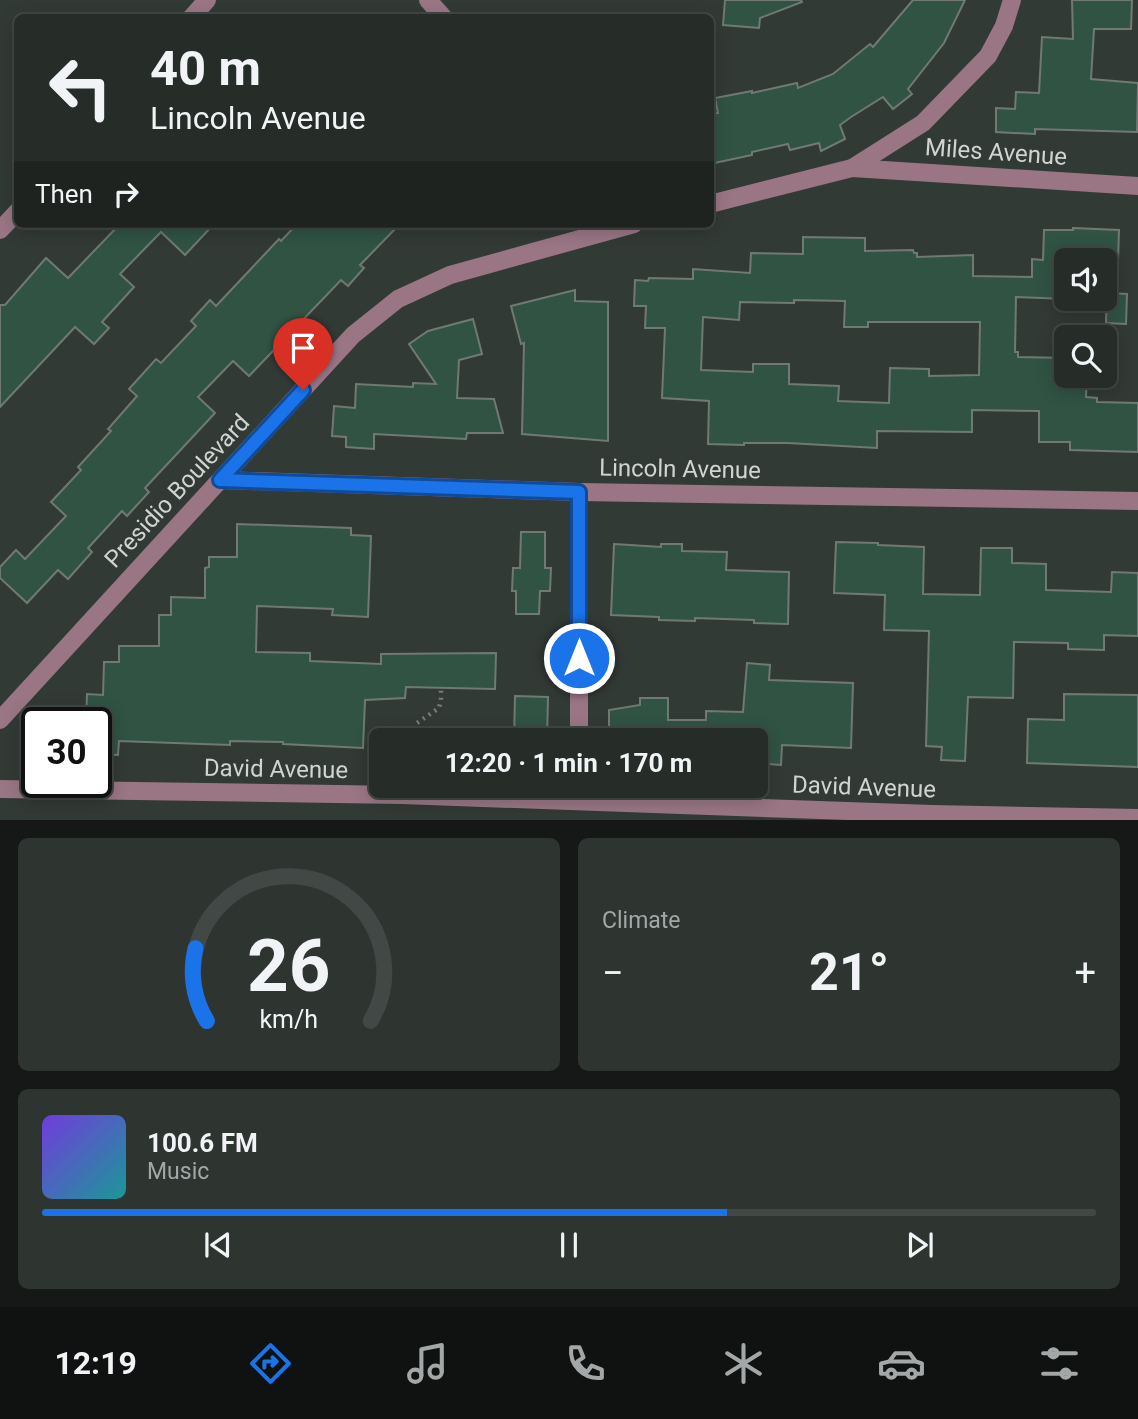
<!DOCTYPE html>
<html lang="en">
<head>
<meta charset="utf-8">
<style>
	:root { --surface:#262c28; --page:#2e3430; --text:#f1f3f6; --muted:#a4a7a8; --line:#424845; --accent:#1a73e8 }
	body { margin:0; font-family:Roboto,sans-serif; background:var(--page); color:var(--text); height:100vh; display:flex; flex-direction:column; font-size:26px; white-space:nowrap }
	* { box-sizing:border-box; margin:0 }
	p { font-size:23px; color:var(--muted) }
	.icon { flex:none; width:38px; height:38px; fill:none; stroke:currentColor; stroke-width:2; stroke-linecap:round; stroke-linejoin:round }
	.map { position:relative; height:820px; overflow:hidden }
	.details { display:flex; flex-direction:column; gap:18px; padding:18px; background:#151816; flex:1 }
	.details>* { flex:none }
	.banner { position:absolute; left:14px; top:14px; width:700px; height:214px; border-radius:10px; box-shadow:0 4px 18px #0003,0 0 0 2px var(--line); background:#262c28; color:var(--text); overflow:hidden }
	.controls { position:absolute; left:1054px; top:248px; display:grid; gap:14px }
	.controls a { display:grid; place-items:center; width:63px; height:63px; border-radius:10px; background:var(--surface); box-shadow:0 4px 18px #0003,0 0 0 2px var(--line); font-size:35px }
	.speed { position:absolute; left:21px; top:707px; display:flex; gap:14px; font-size:35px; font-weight:700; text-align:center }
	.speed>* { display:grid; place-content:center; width:91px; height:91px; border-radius:50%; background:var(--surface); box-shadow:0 4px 18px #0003,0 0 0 2px var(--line); line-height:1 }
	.speed .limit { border:4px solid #111; border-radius:10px; background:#fff; color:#111 }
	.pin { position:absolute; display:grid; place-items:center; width:60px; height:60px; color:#fff; margin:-72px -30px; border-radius:50% 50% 50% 0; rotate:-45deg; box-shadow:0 0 7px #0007 }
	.pin .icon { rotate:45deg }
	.me { position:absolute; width:77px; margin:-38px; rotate:0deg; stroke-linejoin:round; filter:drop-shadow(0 0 5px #0008) }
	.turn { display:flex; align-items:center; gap:24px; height:147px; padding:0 21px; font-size:32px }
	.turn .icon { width:91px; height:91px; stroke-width:2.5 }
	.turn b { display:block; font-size:49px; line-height:60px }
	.then { display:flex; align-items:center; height:66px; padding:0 21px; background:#0003; gap:14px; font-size:26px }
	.big { font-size:52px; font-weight:700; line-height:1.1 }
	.details .widget { flex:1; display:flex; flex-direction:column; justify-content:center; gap:10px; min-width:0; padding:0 24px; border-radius:10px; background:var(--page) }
	.details .dial { align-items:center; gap:0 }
	.dial svg { height:182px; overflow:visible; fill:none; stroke:var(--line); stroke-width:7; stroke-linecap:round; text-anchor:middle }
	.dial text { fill:var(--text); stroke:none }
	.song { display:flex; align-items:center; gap:21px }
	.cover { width:84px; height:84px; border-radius:10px; background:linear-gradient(135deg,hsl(260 70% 55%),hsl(180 70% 35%)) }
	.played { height:7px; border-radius:4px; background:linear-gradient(90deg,var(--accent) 65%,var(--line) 65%) }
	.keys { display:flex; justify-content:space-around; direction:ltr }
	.heat { display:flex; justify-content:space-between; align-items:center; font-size:38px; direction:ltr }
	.details .tiles { flex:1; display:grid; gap:18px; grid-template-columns:1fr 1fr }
	.widget:last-child { grid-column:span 2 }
	.trip { position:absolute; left:369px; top:728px; width:399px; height:70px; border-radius:10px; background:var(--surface); box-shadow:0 4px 18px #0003,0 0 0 2px var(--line); font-weight:700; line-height:70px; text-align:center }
	.tab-bar { display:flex; height:112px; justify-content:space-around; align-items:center; background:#0f1210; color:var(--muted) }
	.tab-bar .icon { width:49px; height:49px }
	.tab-bar .current { color:var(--accent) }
	.tab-bar b { font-size:32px; color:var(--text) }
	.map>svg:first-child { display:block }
	.building { fill:#305344; stroke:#707974; stroke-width:2; fill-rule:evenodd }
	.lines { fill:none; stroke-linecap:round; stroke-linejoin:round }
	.path { stroke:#777d7a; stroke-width:4.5; stroke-dasharray:2 5; stroke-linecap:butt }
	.minor { stroke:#9a7685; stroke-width:18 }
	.route-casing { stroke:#114b97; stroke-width:18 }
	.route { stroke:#1a73e8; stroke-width:12 }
	.labels { text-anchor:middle; stroke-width:7; stroke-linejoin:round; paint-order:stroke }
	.street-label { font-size:24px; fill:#d0d4d2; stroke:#323a36 }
</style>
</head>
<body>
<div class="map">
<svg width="1138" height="821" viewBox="0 0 1138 821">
	<rect width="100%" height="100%" fill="#323a36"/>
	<g class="building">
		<polygon points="725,0 801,0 802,2 760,18 759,28 723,25"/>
		<polygon points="913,0 965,0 944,43 908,89 912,94 893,109 883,97 851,117 840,125 845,139 821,151 819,143 790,150 788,144 752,152 752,155 710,164 710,114 718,113 715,98 752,91 752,93 797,83 798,88 833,74 870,44 873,47"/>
		<polygon points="1072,0 1132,0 1131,29 1094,29 1091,79 1138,83 1137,132 1035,129 1035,134 996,132 996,108 1015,109 1016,92 1039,93 1042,37 1073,39"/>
		<polygon points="120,224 214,224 185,255 161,232 120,274 134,287 102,322 109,328 94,344 75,327 0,407 0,305 5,305 46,258 68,278"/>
		<polygon points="297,224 400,224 360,265 364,268 348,286 341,280 249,376 233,361 198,397 215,413 145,488 149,492 127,516 122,511 88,548 92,552 68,579 58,570 27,603 0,578 0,567 16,550 25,559 66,516 51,502 81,470 78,467 111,431 108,429 137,396 129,389 156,359 161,363 196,326 191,321 210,300 216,306 279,239 281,241"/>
		<path d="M1073,228L1119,230L1118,261H1066V299L1016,297L1015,352H1018V357L1066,358V376H1087L1086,397L1097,398V402L1138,403V452L1070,450V442H1039V411L972,410V432L877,431V448L788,443H744V445L708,444L709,401L662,398L665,328H645L646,306H634L635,280L648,281L649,278L693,279V269L750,273L751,253L803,254V237L865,238V251L913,250L914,253H917V257L973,255V276L1032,277V259L1043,260L1044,230H1073ZM794,300L845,301L844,327H868V322H980L979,375L929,376V369L890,368L889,403L838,401L839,386L789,384V364H753V372L701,370L703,317L739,320L740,302L794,303Z"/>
		<polygon points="575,290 575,301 608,302 608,441 522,434 524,343 521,344 511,306"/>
		<polygon points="1107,293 1127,294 1126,324 1106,323"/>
		<polygon points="473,319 482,354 459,360 457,398 494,399 503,433 467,433 466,439 374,434 374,449 346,447 346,437 332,436 334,406 355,408 356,384 413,387 413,383 436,384 409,344 428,331"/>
		<polygon points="237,524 351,528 351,535 371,536 368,617 332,615 333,609 257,606 256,652 310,653 310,661 381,664 381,654 496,653 495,689 406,687 405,698 365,700 363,748 283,744 283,742 230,741 230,745 119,741 118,755 96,754 96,723 86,723 87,694 103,695 104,662 119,662 119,646 159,646 159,615 171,615 171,597 205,598 205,568 209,567 209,557 237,557"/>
		<polygon points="521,532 545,532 545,568 551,568 550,591 540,591 539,614 516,614 516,591 512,591 513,568 520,568"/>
		<polygon points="836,542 878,543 878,545 924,547 923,594 980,595 981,548 1012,548 1012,563 1046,564 1046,590 1111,592 1112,572 1138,573 1138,636 1104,635 1104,650 1068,649 1068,643 1014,642 1013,698 968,697 965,761 941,760 942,747 926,746 929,631 884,630 885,595 834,593"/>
		<polygon points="614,544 661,547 661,544 682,544 682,551 727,552 726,570 789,572 788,624 754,623 754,620 695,618 695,621 659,620 659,617 611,615"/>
		<polygon points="747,663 770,665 769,680 853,683 851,748 782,745 781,765 756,763 756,740 639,740 609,736 609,710 640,705 640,698 668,698 668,720 706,720 706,711 743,712"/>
		<polygon points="1064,694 1138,695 1138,767 1027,763 1028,719 1064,720"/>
		<polygon points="515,696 548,697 547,740 514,740"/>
	</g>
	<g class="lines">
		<polyline class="path" points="405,740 417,723 439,708 441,700 441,688"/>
		<g class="minor">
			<polyline points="428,0 444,18"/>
			<polyline points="191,18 207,0"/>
			<polyline points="852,168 1138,186"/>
			<polyline points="710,204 852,168 923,123 988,56 1004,26 1012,0"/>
			<polyline points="0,230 18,211"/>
			<polyline points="221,480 579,492 1138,501"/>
			<polyline points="579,492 579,740"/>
			<polyline points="0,720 353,335 398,299 450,275 634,224"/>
			<polyline points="0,789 402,795 932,814 1138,818"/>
		</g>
	</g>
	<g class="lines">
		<defs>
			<polyline id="route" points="303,390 220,480 579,492 579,658"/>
		</defs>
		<use href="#route" class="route-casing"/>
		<use href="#route" class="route"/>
	</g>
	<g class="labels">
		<g class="street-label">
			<text transform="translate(996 152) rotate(4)" y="8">Miles Avenue</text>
			<text transform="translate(680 469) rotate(1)" y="8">Lincoln Avenue</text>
			<text transform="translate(177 491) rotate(-47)" y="8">Presidio Boulevard</text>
			<text transform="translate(276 769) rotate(1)" y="8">David Avenue</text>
			<text transform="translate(864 787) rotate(2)" y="8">David Avenue</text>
		</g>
	</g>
</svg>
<div class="controls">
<a><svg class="icon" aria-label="sound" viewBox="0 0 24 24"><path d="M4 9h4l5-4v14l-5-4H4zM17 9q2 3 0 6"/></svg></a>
<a><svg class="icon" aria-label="search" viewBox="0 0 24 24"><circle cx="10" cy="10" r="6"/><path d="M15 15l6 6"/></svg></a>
</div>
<div class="speed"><div class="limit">30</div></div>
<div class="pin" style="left:303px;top:390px;background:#d93025"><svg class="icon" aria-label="arrive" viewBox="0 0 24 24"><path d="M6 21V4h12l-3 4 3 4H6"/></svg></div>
<svg class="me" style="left:579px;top:658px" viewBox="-20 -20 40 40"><circle r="17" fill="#1a73e8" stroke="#fff" stroke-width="3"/><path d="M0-11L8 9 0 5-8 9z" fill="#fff"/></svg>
<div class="trip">12:20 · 1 min · 170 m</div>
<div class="banner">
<div class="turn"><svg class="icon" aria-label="left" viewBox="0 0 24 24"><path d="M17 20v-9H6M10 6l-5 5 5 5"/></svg><div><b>40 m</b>Lincoln Avenue</div></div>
<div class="then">Then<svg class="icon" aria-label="right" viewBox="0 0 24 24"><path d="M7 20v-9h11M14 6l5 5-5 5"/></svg></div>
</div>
</div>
<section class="details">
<div class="tiles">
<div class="widget dial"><svg viewBox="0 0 100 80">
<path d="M14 69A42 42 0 1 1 86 69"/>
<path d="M14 69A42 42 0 0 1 9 37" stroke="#1a73e8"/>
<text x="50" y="56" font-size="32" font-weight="700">26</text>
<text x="50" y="72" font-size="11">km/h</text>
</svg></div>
<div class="widget"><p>Climate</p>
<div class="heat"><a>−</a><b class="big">21°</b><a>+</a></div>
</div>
<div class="widget">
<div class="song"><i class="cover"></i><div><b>100.6 FM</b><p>Music</p></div></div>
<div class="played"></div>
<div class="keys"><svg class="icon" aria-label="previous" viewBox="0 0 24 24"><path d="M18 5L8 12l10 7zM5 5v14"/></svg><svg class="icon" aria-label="pause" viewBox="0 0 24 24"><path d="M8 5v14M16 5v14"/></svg><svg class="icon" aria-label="next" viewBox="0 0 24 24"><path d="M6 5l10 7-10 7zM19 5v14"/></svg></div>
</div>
</div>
</section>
<nav class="tab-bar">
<b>12:19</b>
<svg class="icon current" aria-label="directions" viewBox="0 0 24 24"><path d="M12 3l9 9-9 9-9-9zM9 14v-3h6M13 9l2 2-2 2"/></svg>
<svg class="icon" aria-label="music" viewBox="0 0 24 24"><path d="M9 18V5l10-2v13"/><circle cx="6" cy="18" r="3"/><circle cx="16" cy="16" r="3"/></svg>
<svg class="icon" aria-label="phone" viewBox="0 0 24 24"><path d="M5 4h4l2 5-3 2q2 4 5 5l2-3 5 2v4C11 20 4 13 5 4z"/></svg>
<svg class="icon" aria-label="climate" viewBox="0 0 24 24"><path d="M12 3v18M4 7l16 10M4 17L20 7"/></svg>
<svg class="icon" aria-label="car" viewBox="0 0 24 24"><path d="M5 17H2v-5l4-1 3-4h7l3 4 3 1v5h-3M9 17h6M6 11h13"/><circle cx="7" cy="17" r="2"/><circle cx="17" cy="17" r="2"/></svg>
<svg class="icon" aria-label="filters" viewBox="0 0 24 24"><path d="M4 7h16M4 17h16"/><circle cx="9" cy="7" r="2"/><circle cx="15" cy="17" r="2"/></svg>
</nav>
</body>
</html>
